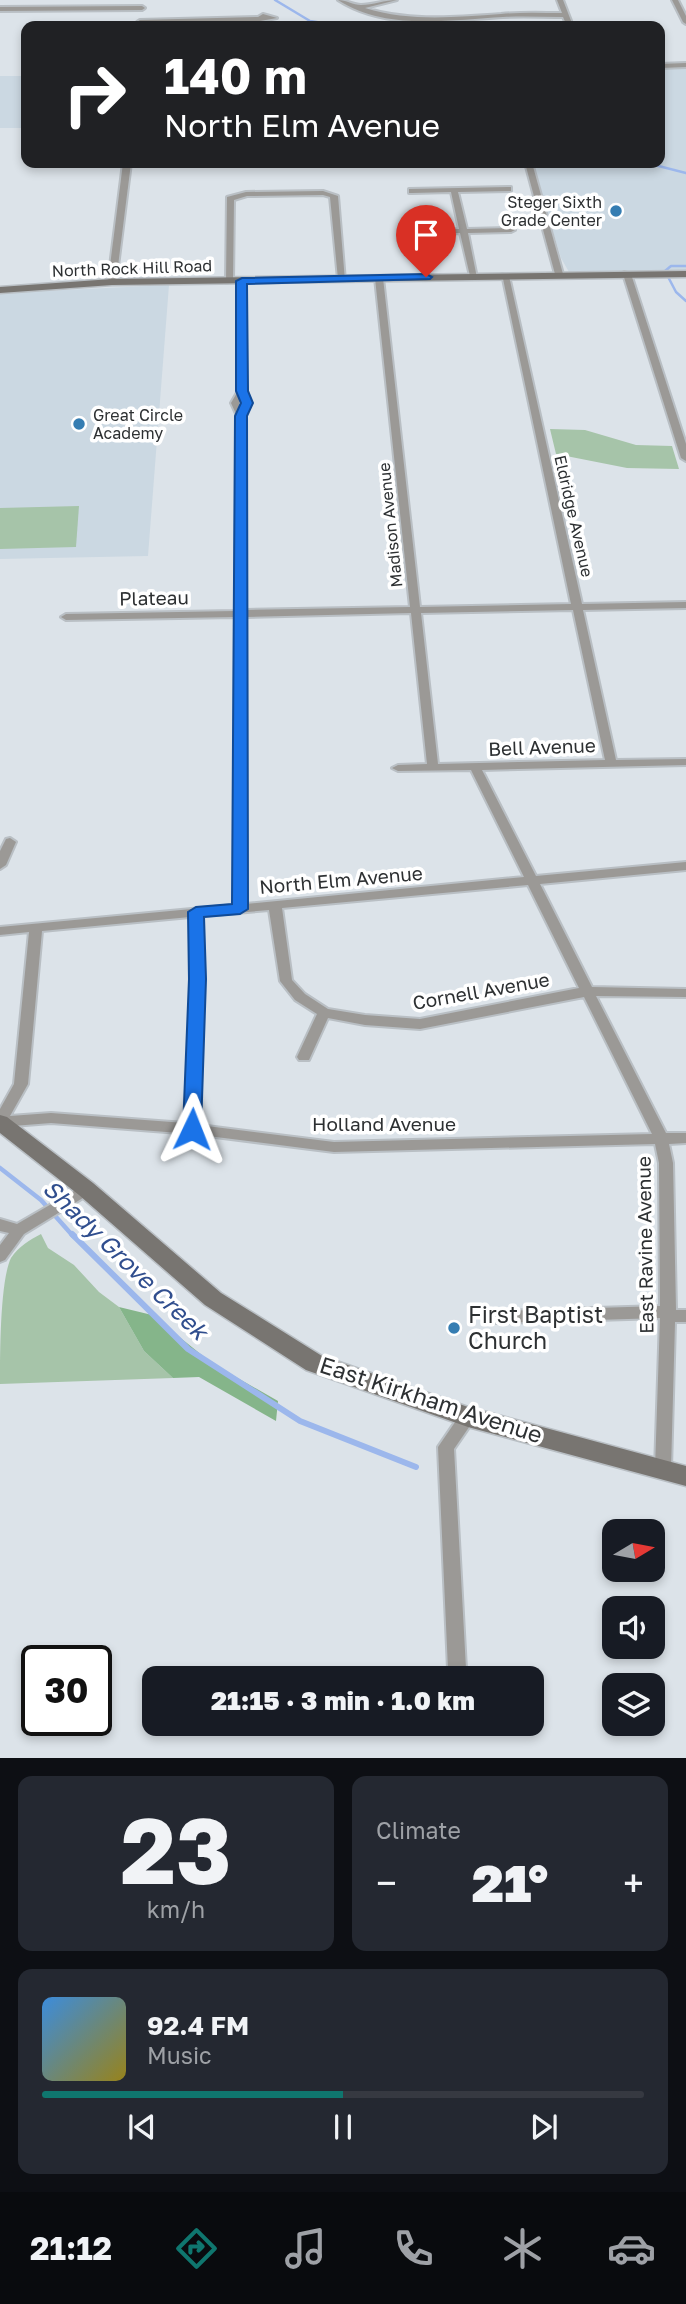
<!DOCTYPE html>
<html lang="en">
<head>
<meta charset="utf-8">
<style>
	:root { --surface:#171b24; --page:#242831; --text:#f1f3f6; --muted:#9ea1a6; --line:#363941; --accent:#0f766e }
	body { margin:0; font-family:"Golos Text",sans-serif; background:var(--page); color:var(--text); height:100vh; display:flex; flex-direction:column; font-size:26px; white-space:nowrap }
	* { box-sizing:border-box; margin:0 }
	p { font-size:23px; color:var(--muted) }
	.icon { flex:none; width:38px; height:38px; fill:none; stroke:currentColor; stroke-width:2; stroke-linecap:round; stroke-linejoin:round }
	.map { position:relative; height:1758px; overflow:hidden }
	.drawer { display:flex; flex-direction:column; gap:18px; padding:18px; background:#0d0f14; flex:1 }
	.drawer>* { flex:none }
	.guide { position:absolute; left:21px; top:21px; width:644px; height:147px; border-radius:14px; box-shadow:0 4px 10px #0003; background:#202124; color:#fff; overflow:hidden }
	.needle { width:46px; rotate:80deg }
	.buttons { position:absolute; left:602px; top:1519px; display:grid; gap:14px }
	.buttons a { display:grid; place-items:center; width:63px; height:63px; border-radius:14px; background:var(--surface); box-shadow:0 4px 10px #0003; font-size:35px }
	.speed { position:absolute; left:21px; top:1645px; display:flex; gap:14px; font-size:35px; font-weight:700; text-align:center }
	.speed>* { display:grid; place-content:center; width:91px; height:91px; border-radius:50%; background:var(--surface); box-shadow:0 4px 10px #0003; line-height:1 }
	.speed .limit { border:4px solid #111; border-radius:10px; background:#fff; color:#111 }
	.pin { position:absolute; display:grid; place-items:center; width:60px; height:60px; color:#fff; margin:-72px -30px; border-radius:50% 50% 50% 0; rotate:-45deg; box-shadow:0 0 7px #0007 }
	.pin .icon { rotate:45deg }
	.me { position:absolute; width:77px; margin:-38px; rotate:2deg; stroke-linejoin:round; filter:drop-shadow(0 0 5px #0008) }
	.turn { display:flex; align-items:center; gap:24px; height:147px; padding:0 28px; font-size:32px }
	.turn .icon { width:91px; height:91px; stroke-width:2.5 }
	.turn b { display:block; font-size:49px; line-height:60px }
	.big { font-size:52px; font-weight:800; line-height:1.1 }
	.drawer .widget { flex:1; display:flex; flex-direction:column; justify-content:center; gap:10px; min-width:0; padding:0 24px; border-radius:14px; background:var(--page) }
	.drawer .dial { align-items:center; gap:0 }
	.dial b { font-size:91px; line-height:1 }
	.song { display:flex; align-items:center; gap:21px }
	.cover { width:84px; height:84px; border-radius:10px; background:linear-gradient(135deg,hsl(210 70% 55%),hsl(50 70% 35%)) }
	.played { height:7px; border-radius:4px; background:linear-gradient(90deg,var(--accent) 50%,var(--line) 50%) }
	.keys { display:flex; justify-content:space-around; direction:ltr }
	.heat { display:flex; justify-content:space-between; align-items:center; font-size:38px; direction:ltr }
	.drawer .tiles { flex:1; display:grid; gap:18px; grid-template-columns:1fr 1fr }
	.widget:last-child { grid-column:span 2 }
	.trip { position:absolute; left:142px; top:1666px; width:402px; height:70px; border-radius:14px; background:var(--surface); box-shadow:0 4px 10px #0003; font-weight:800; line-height:70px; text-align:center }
	.dock { display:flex; height:112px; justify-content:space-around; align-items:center; background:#090b0e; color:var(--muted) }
	.dock .icon { width:49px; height:49px }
	.dock .selected { color:var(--accent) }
	.dock b { font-size:32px; color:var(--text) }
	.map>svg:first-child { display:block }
	.built { fill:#cbd8e2 }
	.green { fill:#a6c4a9 }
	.forest { fill:#85b58a }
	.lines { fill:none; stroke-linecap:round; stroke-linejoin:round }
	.stream-far2 { stroke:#9cb7ec; stroke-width:2.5 }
	.stream-far1 { stroke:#9cb7ec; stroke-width:4.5 }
	.stream { stroke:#9cb7ec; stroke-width:6 }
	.street-casing { stroke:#b9bfc4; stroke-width:4 }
	.secondary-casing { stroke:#b9bfc4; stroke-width:3 }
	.street { fill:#9b9996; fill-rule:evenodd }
	.secondary { fill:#787571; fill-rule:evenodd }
	.route { fill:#1a73e8; stroke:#114b97; stroke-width:2 }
	.poi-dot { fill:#357db2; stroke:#fff; stroke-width:2.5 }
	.labels { text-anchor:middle; stroke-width:7; stroke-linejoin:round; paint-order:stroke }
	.far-poi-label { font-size:16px; fill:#2d3032; stroke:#fff; text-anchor:end }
	.far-street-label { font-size:16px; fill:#2d3032; stroke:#fff }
	.street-label { font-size:19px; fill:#2d3032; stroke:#fff }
	.near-poi-label { font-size:23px; fill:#2d3032; stroke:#fff; text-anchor:start }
	.near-street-label { font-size:23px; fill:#2d3032; stroke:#fff }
	.near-water-label { font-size:24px; font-style:italic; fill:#304e8e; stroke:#fff }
</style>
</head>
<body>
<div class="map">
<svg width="686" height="1758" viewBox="0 0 686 1758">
	<rect width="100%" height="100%" fill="#dce3e9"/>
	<g class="built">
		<polygon points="660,67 686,67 686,271 569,272 561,258 532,163 660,163"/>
		<rect x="0" y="76" width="26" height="52"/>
		<polygon points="169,285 148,556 0,559 0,293"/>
	</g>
	<g class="green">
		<polygon points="550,429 585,430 636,445 672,446 679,469 627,468 556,454"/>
		<polygon points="79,506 76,547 0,549 0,508"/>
		<path d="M41,1234L48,1248L74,1265L99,1292L119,1307L144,1351L173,1378L0,1384C0,1356 0,1280 11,1258C19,1246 30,1240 41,1234Z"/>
	</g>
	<polygon class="forest" points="119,1307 152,1315 213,1364 278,1401 276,1421 199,1377 173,1378 144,1351"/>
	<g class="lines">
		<g class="stream-far2">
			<polyline points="275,0 310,21 342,26"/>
			<polyline points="647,163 686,173"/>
			<polyline points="686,266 671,266 665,271 676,292 686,301"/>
		</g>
		<polyline class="stream-far1" points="0,1168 41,1200 73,1236"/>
		<polyline class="stream" points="72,1234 188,1349 300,1421 416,1467"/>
		<defs>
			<g id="street">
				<path d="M338,0C346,0 353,5 361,5C373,5 385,0 397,0L365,8C410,22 455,17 501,14C522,12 542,13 562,13L557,0H563L573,26H567L563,17C543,17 523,16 503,17C449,20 386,31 338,0Z"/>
				<polygon points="672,0 678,0 686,16 686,24 683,22"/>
				<polygon points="0,7 142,6 145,8 142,10 0,11"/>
				<polygon points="263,14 277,18 260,21 140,24 137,22 140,20 258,17"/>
				<polygon points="686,63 686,67 660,68 660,64"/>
				<polygon points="123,163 131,163 116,282 112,284 108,282"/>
				<polygon points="525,163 532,163 563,274 562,276 555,274"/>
				<polygon points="508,187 511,187 511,191 458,192 467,229 511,228 515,230 511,232 468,233 477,278 470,276 460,233 413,234 409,232 413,230 459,229 451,192 412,193 409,193 409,189"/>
				<polygon points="323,191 338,196 345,281 338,279 330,197 323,195 247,196 234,200 233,281 226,283 227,197 246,192"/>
				<polygon points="624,272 631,274 686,444 686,461 681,458 623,274"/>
				<path d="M502,274L509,276L582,604L686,602V608L583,610L616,760L686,759V765L482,770L536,876L686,862V870L540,884L592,987L686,989V997L596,996L666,1133H686V1143L669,1144L673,1163L676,1310H686V1322H675L671,1469L669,1474L663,1476L657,1474L655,1469L660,1318L496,1323L491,1321L488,1317L491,1313L496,1311L660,1306L659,1163L655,1144L334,1152L192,1134L51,1123L0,1127V1109L14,1084L29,932L0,935V927L234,905L235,617L66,620L61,617L66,614L235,611L237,416L231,403L238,391L239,279L246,281V391L239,403L245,416L246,610L410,607L375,278L379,276L383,278L420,607L571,604ZM573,610L605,760L438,764L421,613ZM411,613L427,764L398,765L392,768L398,771L471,770L524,877L246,904V617ZM528,885L579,988L420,1019L365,1015L328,1009L305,994L292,980L282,908ZM269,910L280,981L295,1000L317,1014L297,1057L299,1060H309L328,1018L365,1025L420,1029L584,997L652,1134L334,1142L199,1125L204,979L202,916ZM190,917L192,979L185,1123L51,1113L10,1116L28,1084L42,931Z"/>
				<polygon points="10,838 16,842 6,865 0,869 0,851 6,839"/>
				<polygon points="86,1184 91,1185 93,1189 91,1193 24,1234 5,1260 0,1262 0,1245 9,1233 0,1231 0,1219 17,1224"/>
				<polygon points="468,1410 474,1412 476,1417 454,1449 466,1669 463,1675 457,1677 451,1675 448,1669 438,1447 462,1412"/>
			</g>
			<g id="secondary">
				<polygon points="686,271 686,277 112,285 0,293 0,287 112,279"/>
				<polygon points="0,1115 7,1117 93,1183 221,1293 322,1356 468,1407 686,1466 686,1486 468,1427 306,1370 205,1305 79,1195 0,1133"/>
			</g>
		</defs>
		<use href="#street" class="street-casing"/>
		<use href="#secondary" class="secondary-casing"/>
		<use href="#street" class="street"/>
		<use href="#secondary" class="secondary"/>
	</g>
	<polygon class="route" points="426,274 432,277 430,279 247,284 248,391 253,403 247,416 248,909 240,914 204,917 206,979 201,1129 199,1133 186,1133 183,1129 189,979 188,912 196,907 232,904 235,416 241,403 236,391 236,281 242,278"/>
	<g class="poi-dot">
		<circle cx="616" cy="211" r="7"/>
		<circle cx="79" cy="424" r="7"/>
		<circle cx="454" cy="1328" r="7"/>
	</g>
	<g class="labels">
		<g class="far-poi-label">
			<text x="602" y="208">Steger Sixth<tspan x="602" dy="18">Grade Center</tspan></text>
			<text x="93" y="421" text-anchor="start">Great Circle<tspan x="93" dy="18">Academy</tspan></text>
		</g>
		<g class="far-street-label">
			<text transform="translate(132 268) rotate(-2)" y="6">North Rock Hill Road</text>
			<text transform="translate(574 516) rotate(77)" y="6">Eldridge Avenue</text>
			<text transform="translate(390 525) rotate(-96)" y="6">Madison Avenue</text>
		</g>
		<g class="street-label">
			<text transform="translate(154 598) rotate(-1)" y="7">Plateau</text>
			<text transform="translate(542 747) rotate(-2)" y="7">Bell Avenue</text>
			<text transform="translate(341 880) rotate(-5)" y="7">North Elm Avenue</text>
			<text transform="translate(481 991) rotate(-10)" y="7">Cornell Avenue</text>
			<text x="384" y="1131">Holland Avenue</text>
			<text transform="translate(645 1245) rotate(-91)" y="7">East Ravine Avenue</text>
		</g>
		<g class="near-poi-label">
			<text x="468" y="1323">First Baptist<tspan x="468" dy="26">Church</tspan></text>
		</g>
		<g class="near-street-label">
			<text transform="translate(431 1400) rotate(18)" y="8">East Kirkham Avenue</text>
		</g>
		<g class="near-water-label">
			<text transform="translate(125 1260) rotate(44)" y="8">Shady Grove Creek</text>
		</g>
	</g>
</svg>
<div class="buttons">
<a><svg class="needle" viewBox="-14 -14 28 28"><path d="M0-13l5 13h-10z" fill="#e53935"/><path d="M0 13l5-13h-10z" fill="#9ea1a6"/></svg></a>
<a><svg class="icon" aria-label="sound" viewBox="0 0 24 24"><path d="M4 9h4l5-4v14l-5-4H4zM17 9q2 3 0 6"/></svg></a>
<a><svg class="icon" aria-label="layers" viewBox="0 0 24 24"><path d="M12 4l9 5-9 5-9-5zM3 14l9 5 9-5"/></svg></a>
</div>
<div class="speed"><div class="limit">30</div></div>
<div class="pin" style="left:426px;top:277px;background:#d93025"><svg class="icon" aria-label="arrive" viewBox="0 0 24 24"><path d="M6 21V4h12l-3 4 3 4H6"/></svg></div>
<svg class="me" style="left:192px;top:1129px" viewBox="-20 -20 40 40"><path d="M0-17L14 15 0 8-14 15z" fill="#1a73e8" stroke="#fff" stroke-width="4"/></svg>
<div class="trip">21:15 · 3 min · 1.0 km</div>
<div class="guide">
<div class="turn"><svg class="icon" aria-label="right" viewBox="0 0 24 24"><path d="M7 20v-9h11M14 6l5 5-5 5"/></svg><div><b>140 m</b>North Elm Avenue</div></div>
</div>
</div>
<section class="drawer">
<div class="tiles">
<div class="widget dial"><b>23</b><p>km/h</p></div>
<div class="widget"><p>Climate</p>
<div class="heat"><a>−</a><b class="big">21°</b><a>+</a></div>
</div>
<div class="widget">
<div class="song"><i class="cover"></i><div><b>92.4 FM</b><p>Music</p></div></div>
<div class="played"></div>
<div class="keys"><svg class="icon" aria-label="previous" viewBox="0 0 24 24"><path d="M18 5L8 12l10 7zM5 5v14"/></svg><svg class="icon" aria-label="pause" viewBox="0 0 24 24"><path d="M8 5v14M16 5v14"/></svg><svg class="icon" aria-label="next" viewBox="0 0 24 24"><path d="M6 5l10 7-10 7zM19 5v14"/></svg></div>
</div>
</div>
</section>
<nav class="dock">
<b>21:12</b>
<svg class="icon selected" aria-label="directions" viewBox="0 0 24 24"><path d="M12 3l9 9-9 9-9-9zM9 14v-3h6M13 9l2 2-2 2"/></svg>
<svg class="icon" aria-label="music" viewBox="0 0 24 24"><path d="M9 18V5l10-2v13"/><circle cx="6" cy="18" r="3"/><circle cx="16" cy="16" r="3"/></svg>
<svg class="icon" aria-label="phone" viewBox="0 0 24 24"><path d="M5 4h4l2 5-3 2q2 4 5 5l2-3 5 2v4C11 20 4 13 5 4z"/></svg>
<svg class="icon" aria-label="climate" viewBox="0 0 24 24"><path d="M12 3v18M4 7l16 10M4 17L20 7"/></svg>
<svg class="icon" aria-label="car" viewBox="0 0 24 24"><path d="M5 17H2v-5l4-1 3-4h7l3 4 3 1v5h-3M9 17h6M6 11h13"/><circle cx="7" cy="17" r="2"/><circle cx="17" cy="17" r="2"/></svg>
</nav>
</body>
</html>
